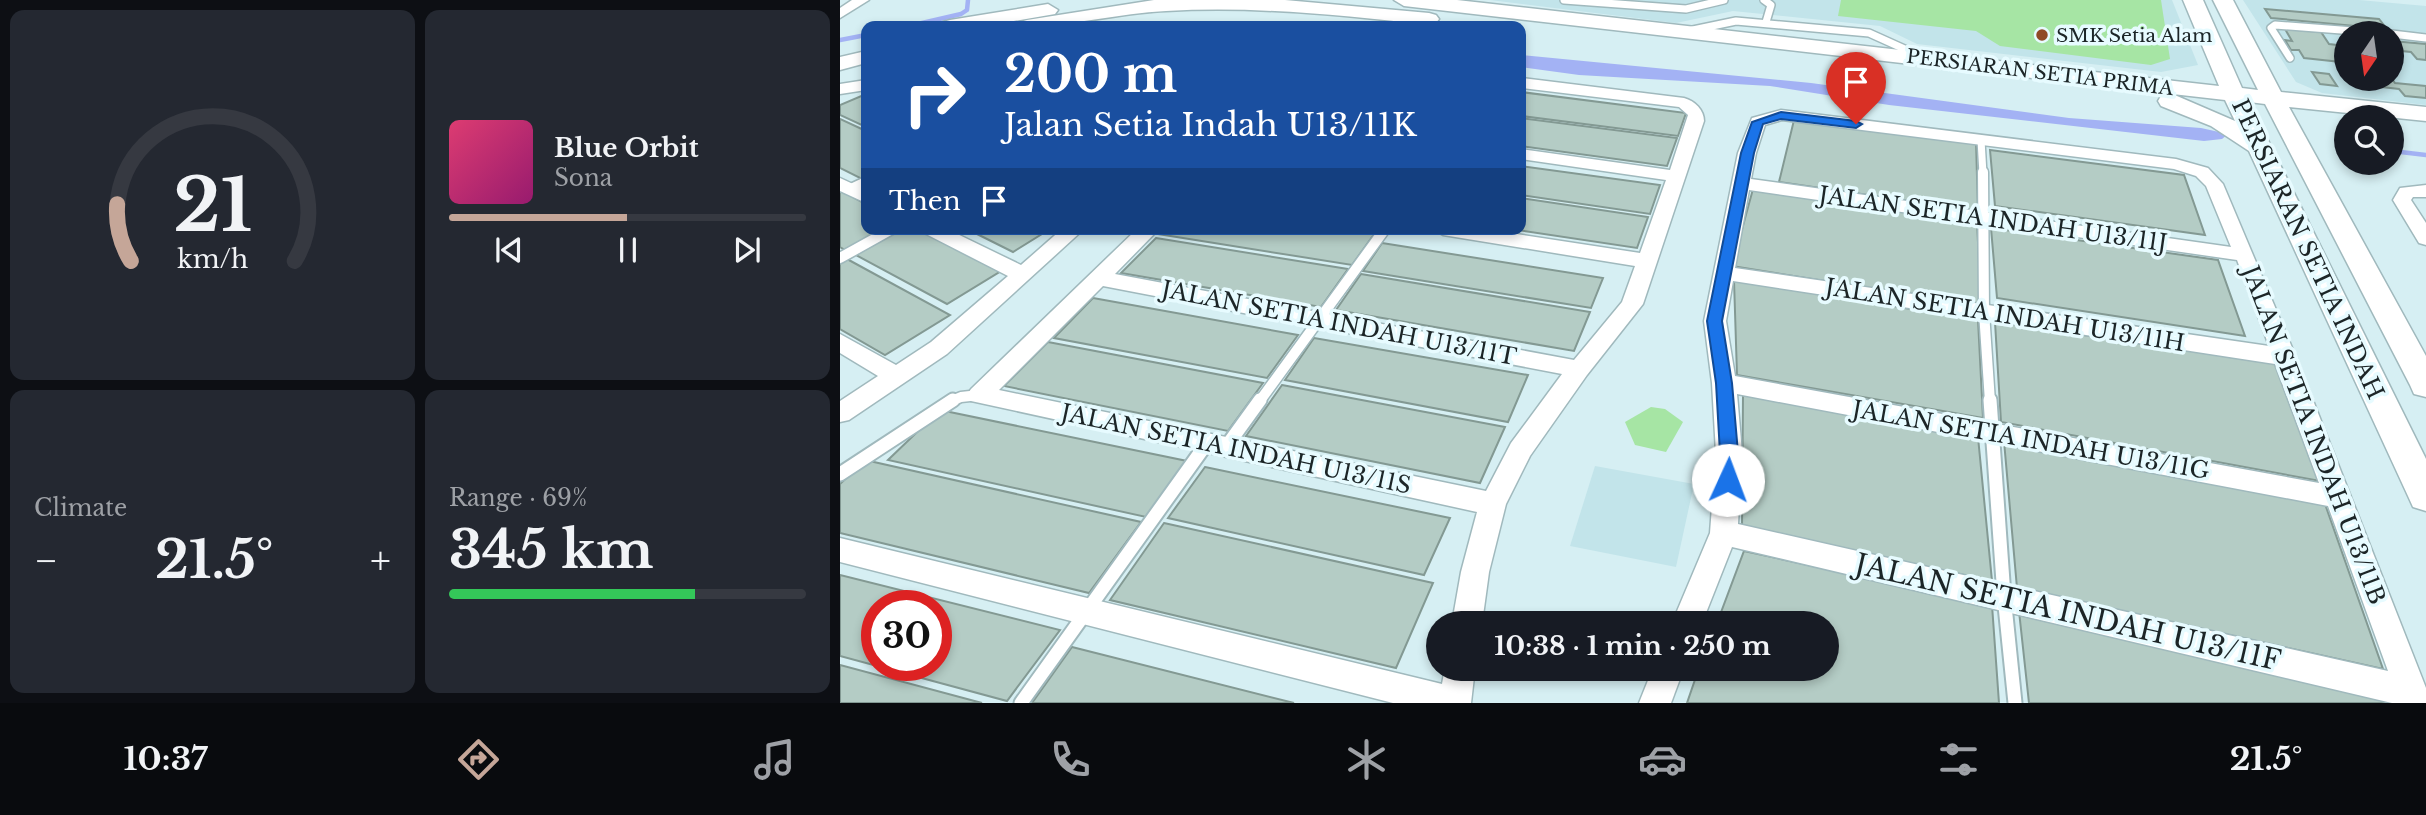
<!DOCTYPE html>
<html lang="en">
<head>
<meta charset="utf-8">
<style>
	:root { --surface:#171b24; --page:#242831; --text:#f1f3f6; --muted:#9ea1a6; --line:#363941; --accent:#c5a698 }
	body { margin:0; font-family:"Libre Baskerville",serif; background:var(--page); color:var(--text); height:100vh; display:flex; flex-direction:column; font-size:26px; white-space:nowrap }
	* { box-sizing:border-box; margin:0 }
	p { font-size:23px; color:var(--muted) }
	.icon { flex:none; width:38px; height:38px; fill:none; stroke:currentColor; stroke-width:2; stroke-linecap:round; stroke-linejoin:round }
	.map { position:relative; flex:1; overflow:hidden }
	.side { display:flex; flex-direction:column; gap:10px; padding:10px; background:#0d0f14; width:840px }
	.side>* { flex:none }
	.banner { position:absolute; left:21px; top:21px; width:665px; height:214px; border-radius:14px; box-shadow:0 4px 10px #0003; background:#1a4fa0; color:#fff; overflow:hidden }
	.needle { width:46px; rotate:193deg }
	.fabs { position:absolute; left:1494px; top:21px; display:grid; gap:14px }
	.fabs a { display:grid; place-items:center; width:70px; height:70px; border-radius:50%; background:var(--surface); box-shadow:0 4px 10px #0003; font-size:35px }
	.speed { position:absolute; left:21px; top:590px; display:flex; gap:14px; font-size:35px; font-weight:700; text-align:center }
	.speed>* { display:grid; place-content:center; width:91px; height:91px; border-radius:50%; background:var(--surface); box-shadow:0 4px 10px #0003; line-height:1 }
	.speed .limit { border:10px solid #d22; background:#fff; color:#111 }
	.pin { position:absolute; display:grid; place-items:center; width:60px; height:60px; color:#fff; margin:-72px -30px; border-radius:50% 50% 50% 0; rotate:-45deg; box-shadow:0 0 7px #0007 }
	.pin .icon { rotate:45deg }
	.me { position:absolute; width:77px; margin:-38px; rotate:2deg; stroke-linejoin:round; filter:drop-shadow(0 0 5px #0008) }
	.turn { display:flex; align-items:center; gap:24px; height:147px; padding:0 28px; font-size:32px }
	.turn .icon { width:91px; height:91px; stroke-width:2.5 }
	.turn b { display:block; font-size:49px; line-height:60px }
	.then { display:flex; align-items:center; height:66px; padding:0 28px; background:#0003; gap:14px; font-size:26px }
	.big { font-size:52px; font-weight:800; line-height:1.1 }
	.side .tile { flex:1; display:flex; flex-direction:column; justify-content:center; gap:10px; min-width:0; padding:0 24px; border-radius:14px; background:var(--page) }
	.side .dial { align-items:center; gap:0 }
	.dial svg { height:182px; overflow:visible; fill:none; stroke:var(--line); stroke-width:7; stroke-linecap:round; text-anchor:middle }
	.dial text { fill:var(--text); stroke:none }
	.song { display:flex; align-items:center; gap:21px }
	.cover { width:84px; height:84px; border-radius:10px; background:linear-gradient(135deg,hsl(340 70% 55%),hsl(320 70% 35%)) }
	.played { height:7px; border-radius:4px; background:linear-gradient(90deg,var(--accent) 50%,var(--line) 50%) }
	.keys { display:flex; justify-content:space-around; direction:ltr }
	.heat { display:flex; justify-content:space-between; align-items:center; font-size:38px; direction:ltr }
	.charge { height:10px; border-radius:5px; background:linear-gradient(90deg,#34c759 69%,var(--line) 0) }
	.side .tiles { flex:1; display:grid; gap:10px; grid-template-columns:repeat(2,1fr) }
	.trip { position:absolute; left:586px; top:611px; width:413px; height:70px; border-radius:35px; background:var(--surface); box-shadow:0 4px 10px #0003; font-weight:800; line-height:70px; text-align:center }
	.tab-bar { display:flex; height:112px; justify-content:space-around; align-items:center; background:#090b0e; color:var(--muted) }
	.tab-bar .icon { width:49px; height:49px }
	.tab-bar .current { color:var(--accent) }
	.tab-bar b { font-size:32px; color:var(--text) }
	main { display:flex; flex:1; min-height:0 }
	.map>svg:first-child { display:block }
	.built { fill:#c2e4ea; fill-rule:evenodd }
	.green { fill:#a6e5a4 }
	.water { fill:#a3b2f4 }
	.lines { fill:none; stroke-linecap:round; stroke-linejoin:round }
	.stream { stroke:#a3b2f4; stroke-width:4.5 }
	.building { fill:#b4ccc5; stroke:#839993; stroke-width:2; fill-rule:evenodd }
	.lane-far2-casing { stroke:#a0b9bd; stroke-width:10 }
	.lane-far1-casing { stroke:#a0b9bd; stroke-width:13 }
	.lane-casing { stroke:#a0b9bd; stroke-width:17 }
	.street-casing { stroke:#a0b9bd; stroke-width:3 }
	.secondary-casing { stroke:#a0b9bd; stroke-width:3 }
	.lane-far2 { stroke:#fff; stroke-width:7 }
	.lane-far1 { stroke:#fff; stroke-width:10 }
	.lane { stroke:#fff; stroke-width:13 }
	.street { fill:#fff; fill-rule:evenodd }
	.secondary { fill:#fff; fill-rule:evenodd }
	.route { fill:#1a73e8; stroke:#114b97; stroke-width:2 }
	.poi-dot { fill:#904925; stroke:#e7fbff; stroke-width:2.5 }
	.labels { text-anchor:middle; stroke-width:7; stroke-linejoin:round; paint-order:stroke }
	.far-poi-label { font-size:19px; fill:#1c2527; stroke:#e7fbff; text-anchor:start }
	.far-street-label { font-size:19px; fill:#1c2527; stroke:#e7fbff }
	.street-label { font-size:23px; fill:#1c2527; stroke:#e7fbff }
	.near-street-label { font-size:28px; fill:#1c2527; stroke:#e7fbff }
</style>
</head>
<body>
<main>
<section class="side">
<div class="tiles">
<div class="tile dial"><svg viewBox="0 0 100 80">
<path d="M14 69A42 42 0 1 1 86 69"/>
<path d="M14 69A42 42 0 0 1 8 44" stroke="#c5a698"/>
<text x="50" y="56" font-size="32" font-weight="700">21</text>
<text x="50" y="72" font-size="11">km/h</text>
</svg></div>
<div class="tile">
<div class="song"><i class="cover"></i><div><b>Blue Orbit</b><p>Sona</p></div></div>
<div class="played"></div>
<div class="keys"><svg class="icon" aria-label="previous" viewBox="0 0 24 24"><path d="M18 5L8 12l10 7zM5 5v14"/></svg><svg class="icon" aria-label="pause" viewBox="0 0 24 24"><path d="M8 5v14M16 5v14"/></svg><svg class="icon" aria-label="next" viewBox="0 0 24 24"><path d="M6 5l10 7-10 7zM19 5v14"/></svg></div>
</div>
<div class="tile"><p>Climate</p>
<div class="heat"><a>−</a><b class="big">21.5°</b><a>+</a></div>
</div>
<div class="tile"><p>Range · 69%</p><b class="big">345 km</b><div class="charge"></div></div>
</div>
</section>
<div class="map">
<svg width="1586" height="703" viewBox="0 0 1586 703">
	<rect width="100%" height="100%" fill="#d6eff3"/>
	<g class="built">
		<polygon points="650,0 1332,0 1358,65 1321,72 1077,44 1040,26 893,11 836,23"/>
		<path d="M1403,0H1519L1586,6V105L1482,93L1456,82ZM1507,33H1552V79H1507Z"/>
		<polygon points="755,466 854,484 836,567 730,546"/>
	</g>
	<g class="green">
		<polygon points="1001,0 1321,0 1330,59 1311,65 1160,46 1136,31 998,16"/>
		<polygon points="811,407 825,409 843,422 826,452 795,445 785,422"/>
	</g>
	<polygon class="water" points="681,55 971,83 1229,118 1361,128 1388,134 1382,139 1364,141 1049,105 930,86 739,75 681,67"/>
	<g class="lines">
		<g class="stream">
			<polyline points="69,26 121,14 127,10 128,0"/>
			<polyline points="0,40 26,35"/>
			<polyline points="1552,151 1586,155"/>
		</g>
	</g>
	<g class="building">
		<polygon points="1425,9 1539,19 1547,29 1431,18"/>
		<polygon points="1445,29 1481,32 1489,44 1497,45 1505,55 1496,54 1501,62 1464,58 1459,50 1451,50 1445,40 1452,41"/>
		<polygon points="1552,41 1586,44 1586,60 1577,59 1571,52 1552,50"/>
		<polygon points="1472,72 1489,74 1497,86 1480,84"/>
		<polygon points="1528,79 1552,79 1555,83 1586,86 1586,98 1565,96 1559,89 1533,86"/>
		<polygon points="681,92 846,113 838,136 681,116"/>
		<polygon points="26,94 26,127 0,115 0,105"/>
		<polygon points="681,118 837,138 827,166 681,146"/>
		<polygon points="0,119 26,131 24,180 0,168"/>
		<polygon points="954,120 1136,142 1138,211 939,182"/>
		<polygon points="1150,150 1344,175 1365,235 1155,206"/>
		<polygon points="681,166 820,185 810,214 681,195"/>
		<polygon points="913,189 1137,221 1141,306 892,266"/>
		<polygon points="0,190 26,204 26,229 44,229 5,250 0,247"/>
		<polygon points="681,198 808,217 797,248 671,229 681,229"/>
		<polygon points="1151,228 1378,260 1405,336 1157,298"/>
		<polygon points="59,229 77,229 161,271 107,304 14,254"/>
		<polygon points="127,229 210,229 173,252"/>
		<polygon points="322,229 513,229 535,233 512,265 318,234"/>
		<polygon points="316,238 508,269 481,307 281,273"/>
		<polygon points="542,243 763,278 751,308 523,271"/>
		<polygon points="7,259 110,315 45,355 0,329 0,263"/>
		<polygon points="521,274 750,312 734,351 496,310"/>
		<polygon points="894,280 1138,320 1143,418 897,375"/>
		<polygon points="253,298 458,335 427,378 214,338"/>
		<polygon points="1155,322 1435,363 1480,481 1161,422"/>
		<polygon points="474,338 688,375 668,422 445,380"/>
		<polygon points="208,342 423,383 388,431 164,386"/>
		<polygon points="442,385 665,427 640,483 406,436"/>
		<polygon points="903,395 1138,437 1152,581 902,527"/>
		<polygon points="100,410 347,461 306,517 48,460"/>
		<polygon points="1164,441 1485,504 1543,669 1177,588"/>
		<polygon points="25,460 301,522 249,593 0,533 0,484"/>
		<polygon points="365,467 610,518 584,575 328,518"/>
		<polygon points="324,523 593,583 556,668 270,600"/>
		<polygon points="904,551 1152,605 1159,703 847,703 859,668 987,668 987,623 877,623"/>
		<path d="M0,575L220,630L167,701L0,656ZM37,606H96V665H37Z"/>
		<polygon points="1179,611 1558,703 1189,703"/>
		<polygon points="232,647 454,703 192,703"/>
		<polygon points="0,665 142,703 0,703"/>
	</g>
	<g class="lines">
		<defs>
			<g id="lane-far2">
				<polyline points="724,0 846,9 884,0"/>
				<polyline points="924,0 931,5 926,22"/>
				<polyline points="848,31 896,21 1029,33 1080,56"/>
				<polyline points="1552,34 1586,38"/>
				<polyline points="1450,58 1431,28 1435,25 1540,33"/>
				<polyline points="1141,140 1143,174"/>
			</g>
			<g id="lane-far1">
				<polyline points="1143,172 1144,312 1150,402"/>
				<polyline points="11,189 26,182"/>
				<polyline points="0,258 52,229"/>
				<polyline points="109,402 121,397 139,395"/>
				<polyline points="419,402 545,229"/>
			</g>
			<g id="lane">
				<polyline points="1150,400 1164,596 1175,703"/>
				<polyline points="386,447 420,400"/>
				<polyline points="0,474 113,400"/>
				<polyline points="181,703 367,443"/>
			</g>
			<g id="street">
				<polygon points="12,0 29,0 0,18 0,8"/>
				<path d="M681,78L844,98C855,101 864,110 864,121L803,304L747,375L690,456L666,504L649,572L642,623H612L621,572L637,512L131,401L127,395L131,389L297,229H319L275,274L734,360L782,302L795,266L603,235L593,229H644L800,253L826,180L681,159V149L830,170L848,115L839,107L681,88ZM263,286L722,374L671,443L646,491L159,390Z"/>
				<polygon points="26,80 26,90 0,94 0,84"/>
				<path d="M941,110L1336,159L1368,168L1383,184L1456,357L1586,688V703H1552L892,547L862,623H832L870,533L876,453L872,383L864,321L898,153L912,118ZM942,120L1334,169L1356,176L1366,186L1391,247L911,179L916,153L925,125ZM909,190L1397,260L1429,346L895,268ZM893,281L1435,364L1479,483L895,376L886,321ZM897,394L1488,506L1548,671L898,524L902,453Z"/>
				<polygon points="0,178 26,190 26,203 0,191"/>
				<polygon points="1586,185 1586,197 1573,197 1571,200 1586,223 1586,245 1579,243 1553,200 1560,188"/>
				<polygon points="81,229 107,229 181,265 222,229 244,229 107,354 9,420 0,422 0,401 38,376 0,353 0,334 56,365 91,342 168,276 84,233"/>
				<polygon points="0,538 602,684 605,668 635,668 631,703 553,703 0,562"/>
				<polygon points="813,668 844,668 831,703 799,703"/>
			</g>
			<g id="secondary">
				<path d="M314,0H445L589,13L596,15L599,19L596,23L589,25C502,15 414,6 326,11C276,13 228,28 177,26L180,22L187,20Z"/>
				<polygon points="554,0 617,0 1379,86 1343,0 1363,0 1402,88 1418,90 1373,0 1393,0 1441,92 1586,107 1586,121 1449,107 1586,356 1586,397 1574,394 1570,385 1425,104 1409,102 1586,459 1586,511 1573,507 1568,496 1409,151 1371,126 1321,106 1318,101 1321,96 1337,96 1395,121 1385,100 564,6"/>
				<polygon points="208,4 218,10 215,14 145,26 100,26 103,22 110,20"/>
				<polygon points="26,51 26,63 0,70 0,57"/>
			</g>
		</defs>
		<use href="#lane-far2" class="lane-far2-casing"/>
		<use href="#lane-far1" class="lane-far1-casing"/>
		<use href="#lane" class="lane-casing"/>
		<use href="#street" class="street-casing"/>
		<use href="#secondary" class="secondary-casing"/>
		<use href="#lane-far2" class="lane-far2"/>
		<use href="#lane-far1" class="lane-far1"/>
		<use href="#lane" class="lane"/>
		<use href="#street" class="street"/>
		<use href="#secondary" class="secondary"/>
	</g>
	<polygon class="route" points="941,112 1016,121 1022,124 1016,128 941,119 923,124 914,153 882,321 892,383 898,453 894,485 888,487 881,485 878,480 880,453 876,383 867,321 901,153 912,122"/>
	<circle class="poi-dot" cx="1202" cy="35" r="7"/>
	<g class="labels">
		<g class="far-poi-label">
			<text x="1216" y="42">SMK Setia Alam</text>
		</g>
		<g class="far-street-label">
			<text transform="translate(1200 72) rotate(7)" y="7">PERSIARAN SETIA PRIMA</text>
		</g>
		<g class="street-label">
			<text transform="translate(1153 219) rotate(8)" y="8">JALAN SETIA INDAH U13/11J</text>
			<text transform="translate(1468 249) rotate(65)" y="8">PERSIARAN SETIA INDAH</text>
			<text transform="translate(1165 315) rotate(9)" y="8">JALAN SETIA INDAH U13/11H</text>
			<text transform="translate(499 323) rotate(11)" y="8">JALAN SETIA INDAH U13/11T</text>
			<text transform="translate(1474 435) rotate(69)" y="8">JALAN SETIA INDAH U13/11B</text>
			<text transform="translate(1191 440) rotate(10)" y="8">JALAN SETIA INDAH U13/11G</text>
			<text transform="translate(396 449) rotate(12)" y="8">JALAN SETIA INDAH U13/11S</text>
		</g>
		<g class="near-street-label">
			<text transform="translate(1228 612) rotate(13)" y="10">JALAN SETIA INDAH U13/11F</text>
		</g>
	</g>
</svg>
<div class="fabs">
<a><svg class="needle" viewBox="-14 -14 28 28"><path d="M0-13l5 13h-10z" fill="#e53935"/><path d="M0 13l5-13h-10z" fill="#9ea1a6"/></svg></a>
<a><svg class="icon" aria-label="search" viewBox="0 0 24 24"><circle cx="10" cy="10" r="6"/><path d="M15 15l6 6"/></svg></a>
</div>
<div class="speed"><div class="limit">30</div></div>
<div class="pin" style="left:1016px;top:124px;background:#d93025"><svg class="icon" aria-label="arrive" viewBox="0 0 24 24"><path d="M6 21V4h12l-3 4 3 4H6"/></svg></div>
<svg class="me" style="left:888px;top:480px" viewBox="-20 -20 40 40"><circle r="19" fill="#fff"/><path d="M0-13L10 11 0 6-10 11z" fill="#1a73e8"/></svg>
<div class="trip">10:38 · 1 min · 250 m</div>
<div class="banner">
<div class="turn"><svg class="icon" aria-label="right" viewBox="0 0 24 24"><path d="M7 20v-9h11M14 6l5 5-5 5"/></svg><div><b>200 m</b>Jalan Setia Indah U13/11K</div></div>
<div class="then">Then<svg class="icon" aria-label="arrive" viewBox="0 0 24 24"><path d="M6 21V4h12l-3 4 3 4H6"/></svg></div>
</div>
</div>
</main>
<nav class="tab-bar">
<b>10:37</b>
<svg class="icon current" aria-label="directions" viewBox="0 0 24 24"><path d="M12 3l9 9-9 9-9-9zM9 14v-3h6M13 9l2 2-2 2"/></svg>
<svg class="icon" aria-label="music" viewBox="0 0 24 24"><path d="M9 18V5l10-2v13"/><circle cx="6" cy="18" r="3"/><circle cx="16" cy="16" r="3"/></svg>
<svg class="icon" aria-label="phone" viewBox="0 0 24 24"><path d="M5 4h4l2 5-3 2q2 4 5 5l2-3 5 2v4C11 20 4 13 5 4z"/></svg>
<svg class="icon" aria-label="climate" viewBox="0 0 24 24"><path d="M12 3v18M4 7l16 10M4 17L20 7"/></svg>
<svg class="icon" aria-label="car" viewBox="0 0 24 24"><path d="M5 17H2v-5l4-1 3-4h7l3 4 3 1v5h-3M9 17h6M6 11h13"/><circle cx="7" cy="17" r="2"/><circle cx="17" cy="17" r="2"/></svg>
<svg class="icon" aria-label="filters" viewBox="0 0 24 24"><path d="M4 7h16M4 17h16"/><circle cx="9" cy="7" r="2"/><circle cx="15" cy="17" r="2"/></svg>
<b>21.5°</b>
</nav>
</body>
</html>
